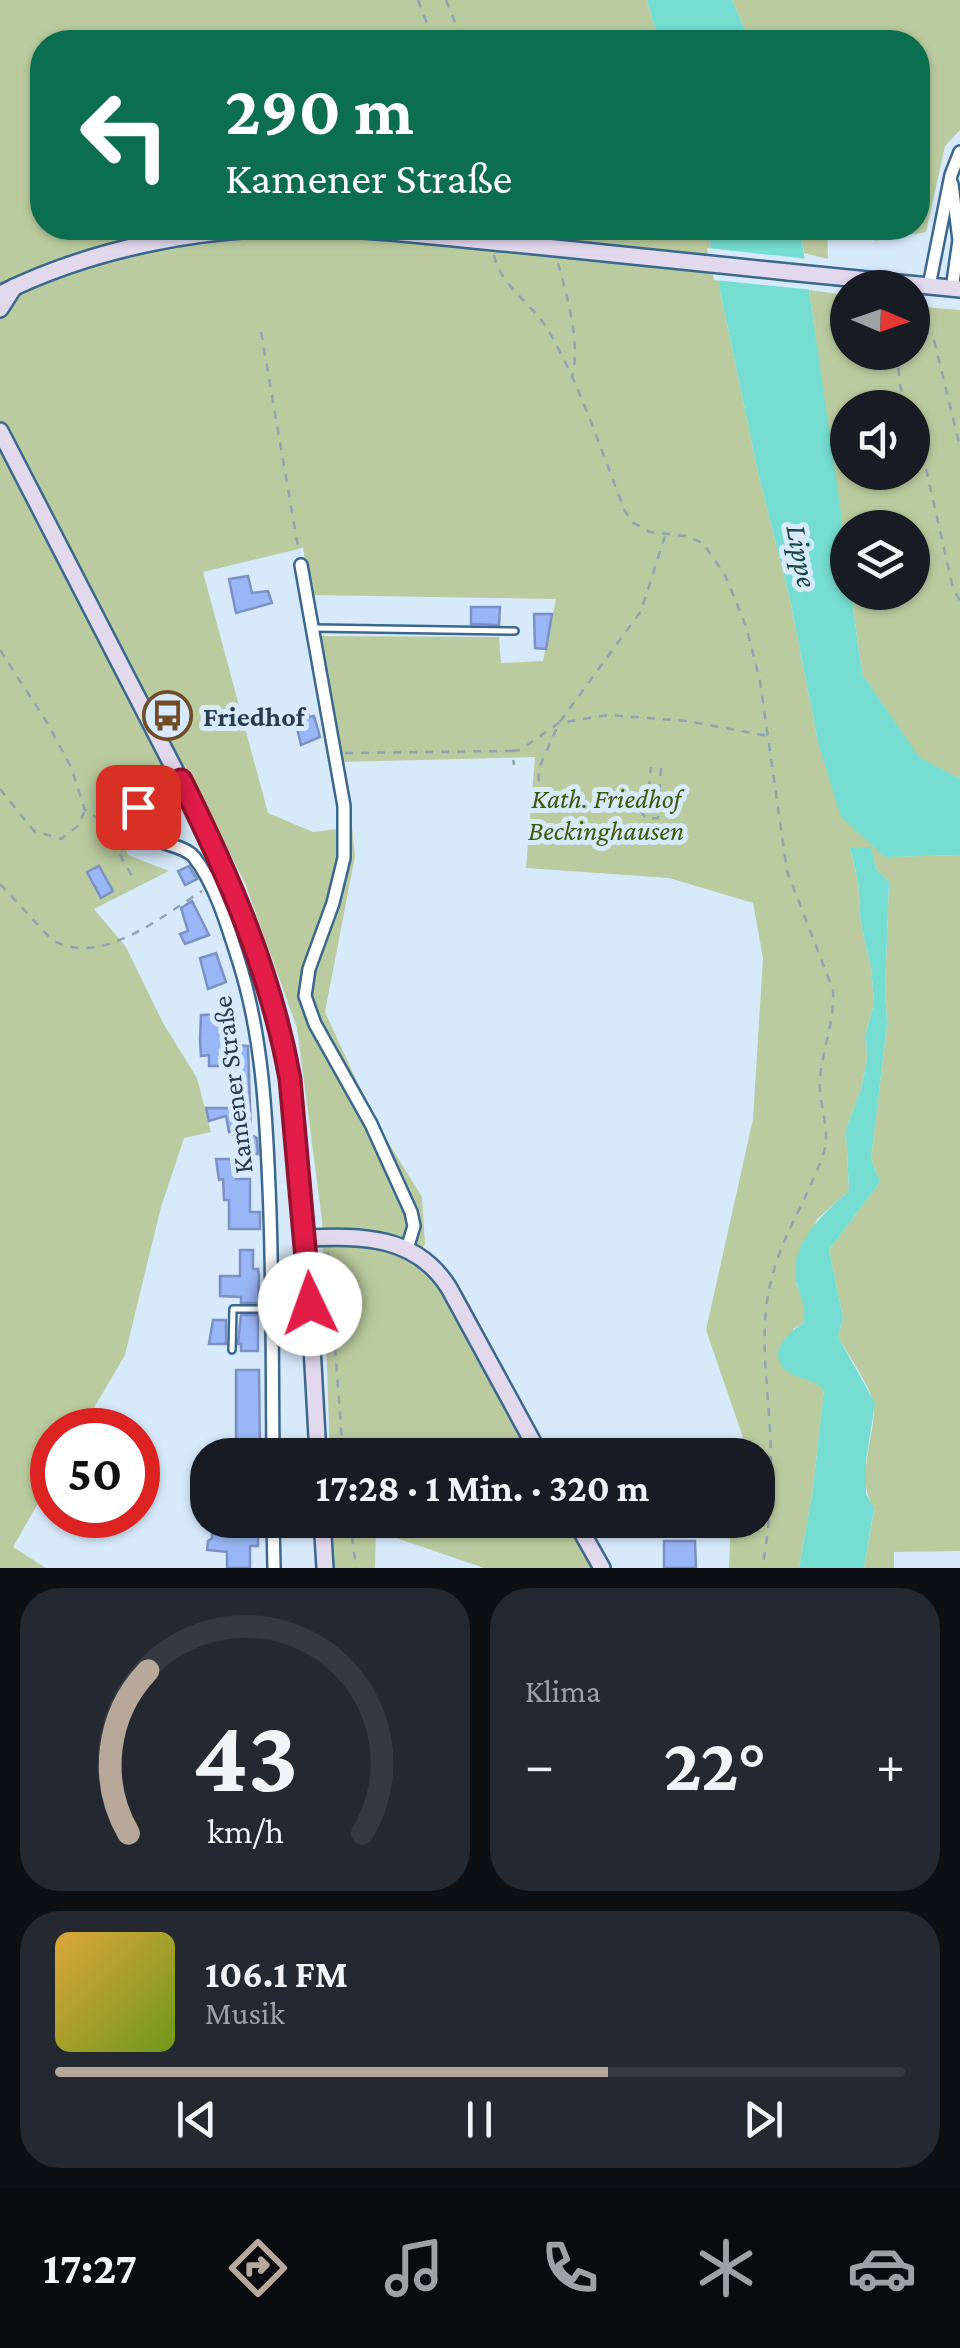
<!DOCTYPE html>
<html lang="de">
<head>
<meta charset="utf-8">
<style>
	:root { --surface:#171b24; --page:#242831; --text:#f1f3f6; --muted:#9ea1a6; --line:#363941; --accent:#b7a899 }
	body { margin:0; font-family:"Crimson Pro",serif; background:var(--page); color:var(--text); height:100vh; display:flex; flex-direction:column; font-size:38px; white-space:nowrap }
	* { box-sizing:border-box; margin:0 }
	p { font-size:32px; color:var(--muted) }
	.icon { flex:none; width:55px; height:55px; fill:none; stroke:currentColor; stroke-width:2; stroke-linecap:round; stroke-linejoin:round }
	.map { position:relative; height:1568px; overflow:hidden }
	.sheet { display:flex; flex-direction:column; gap:20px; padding:20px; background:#0d0f14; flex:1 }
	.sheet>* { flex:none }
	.top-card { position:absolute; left:30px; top:30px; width:900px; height:210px; border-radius:40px; box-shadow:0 2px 8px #0004; background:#0b6e4f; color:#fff; overflow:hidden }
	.needle { width:65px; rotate:92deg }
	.fabs { position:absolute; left:830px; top:270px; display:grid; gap:20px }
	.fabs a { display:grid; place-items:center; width:100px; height:100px; border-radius:50%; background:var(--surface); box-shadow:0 2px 8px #0004; font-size:50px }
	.speed { position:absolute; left:30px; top:1408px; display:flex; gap:20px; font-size:50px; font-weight:700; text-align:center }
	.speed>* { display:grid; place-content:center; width:130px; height:130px; border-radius:50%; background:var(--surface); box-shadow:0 2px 8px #0004; line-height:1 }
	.speed .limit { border:15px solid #d22; background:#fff; color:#111 }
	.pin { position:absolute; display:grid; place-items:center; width:85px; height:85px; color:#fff; margin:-42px; border-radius:20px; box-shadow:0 5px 15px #0006 }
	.me { position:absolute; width:110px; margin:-55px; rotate:357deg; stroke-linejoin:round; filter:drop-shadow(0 0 8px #0008) }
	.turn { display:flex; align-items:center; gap:35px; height:210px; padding:0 30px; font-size:45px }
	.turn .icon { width:130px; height:130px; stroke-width:2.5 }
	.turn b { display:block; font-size:70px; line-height:85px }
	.big { font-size:75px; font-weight:700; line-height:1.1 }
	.sheet .card { flex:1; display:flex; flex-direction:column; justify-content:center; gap:15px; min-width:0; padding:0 35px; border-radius:40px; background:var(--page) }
	.sheet .dial { align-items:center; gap:0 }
	.dial svg { height:260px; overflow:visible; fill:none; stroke:var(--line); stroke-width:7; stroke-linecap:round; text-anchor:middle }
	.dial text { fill:var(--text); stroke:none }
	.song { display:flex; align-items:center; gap:30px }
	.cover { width:120px; height:120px; border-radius:15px; background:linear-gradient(135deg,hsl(40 70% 55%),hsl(80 70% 35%)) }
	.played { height:10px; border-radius:5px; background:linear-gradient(90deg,var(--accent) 65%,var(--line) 65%) }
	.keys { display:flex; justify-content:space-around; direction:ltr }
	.heat { display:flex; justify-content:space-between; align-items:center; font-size:55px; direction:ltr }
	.sheet .tiles { flex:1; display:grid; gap:20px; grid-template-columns:1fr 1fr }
	.card:last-child { grid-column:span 2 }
	.trip { position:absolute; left:190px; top:1438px; width:585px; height:100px; border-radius:40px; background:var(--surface); box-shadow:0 2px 8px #0004; font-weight:700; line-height:100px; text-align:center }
	.menu { display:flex; height:160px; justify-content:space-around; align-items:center; background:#090b0e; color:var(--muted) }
	.menu .icon { width:70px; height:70px }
	.menu .selected { color:var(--accent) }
	.menu b { font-size:45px; color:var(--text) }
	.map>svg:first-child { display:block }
	.green { fill:#bacc9f; fill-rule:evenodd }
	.water { fill:#75ddd1 }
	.pier { fill:#d7eafc }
	.building { fill:#99b6f7; stroke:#7b91c4; stroke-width:2.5 }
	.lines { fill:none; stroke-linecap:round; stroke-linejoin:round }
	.lane-casing { stroke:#3a688e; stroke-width:10 }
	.street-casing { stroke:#3a688e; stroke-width:16 }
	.secondary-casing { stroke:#3a688e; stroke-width:20 }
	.path { stroke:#8fa3b5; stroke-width:2.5; stroke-dasharray:8 8; stroke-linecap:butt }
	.lane { stroke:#fff; stroke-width:5 }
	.street { stroke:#fff; stroke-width:11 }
	.secondary { stroke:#e2d9ed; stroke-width:15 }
	.secondary-bridge-casing { stroke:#3a688e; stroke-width:20; stroke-linecap:butt }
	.secondary-bridge { stroke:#e2d9ed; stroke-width:15 }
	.route-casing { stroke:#92132f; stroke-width:25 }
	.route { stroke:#e11d48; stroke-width:18 }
	.labels { text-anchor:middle; stroke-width:10; stroke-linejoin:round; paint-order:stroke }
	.poi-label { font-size:28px; font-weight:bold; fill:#273c4d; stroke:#d7eafc; text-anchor:start }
	.park-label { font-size:28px; font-style:italic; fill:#415809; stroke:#d7eafc }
	.street-label { font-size:28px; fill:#273c4d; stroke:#d7eafc }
	.water-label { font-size:30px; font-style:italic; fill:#184742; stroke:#d7eafc }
</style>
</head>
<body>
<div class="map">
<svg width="960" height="1568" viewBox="0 0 960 1568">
	<rect width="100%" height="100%" fill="#d7eafc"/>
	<g class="green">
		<path d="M0,0H647L659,42H42V228H707L758,472L790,599L818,742L885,857L960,855V1551L894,1552V1568H864L874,1509C855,1477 874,1442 874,1407C874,1391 847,1353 838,1337L843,1317L829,1250L880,1182L871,1159L887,1024L885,990L889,882L876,869L871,848L850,849L858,881L861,925L871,966L874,1003L866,1033L867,1061L861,1089L846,1130L849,1191L817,1219L796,1283L806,1311L803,1324L793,1329L790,1373L815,1381L824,1390L813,1489L799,1568H729L730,1539L693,1528V1520H758V1455H749L706,1330L753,1119L763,958L753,903L669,878L526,868L535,757L339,762L318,636L499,637L501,663L543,661L556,599L311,595L303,548L203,572L268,813L313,832L352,827L355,856L325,1012L375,1121L422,1197L425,1244L418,1255L432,1264L540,1455H330L322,1220L297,1028L245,883L185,766L113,811L128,855L169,871L94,909L126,947L163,1023L197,1078L211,1132L184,1138L161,1207L125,1355L81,1430H52V1479L13,1547L46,1568H0Z"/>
		<polygon points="732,0 960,0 960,130 945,146 926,232 875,241 869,228 918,228 918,42 750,42"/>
		<polygon points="800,228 827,228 828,259 804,253"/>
		<path d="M809,290L847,295L848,352H912L913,306L960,310V779L919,758L862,674L851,593L912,592V528H848L847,565ZM848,408H912V472H848Z"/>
		<polygon points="330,1520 575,1520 600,1568 484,1568 376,1531 375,1568 331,1568"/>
	</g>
	<g class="water">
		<polygon points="647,0 732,0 750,42 659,42"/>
		<polygon points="707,228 800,228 840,506 848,592 851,593 862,674 919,757 960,779 960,855 885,857 841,817 818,742 790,599 758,472"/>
		<path d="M871,847L876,869L889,882L885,990L887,1024L871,1159L880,1182L829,1250L843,1317L838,1337L875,1403L866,1461V1494L874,1508L864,1568H799L813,1489L824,1390C813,1378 799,1380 787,1371C766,1355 787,1332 803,1324C807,1307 801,1301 797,1285C786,1246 824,1213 849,1191L846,1130L861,1089L867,1061L866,1033L874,1003L871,966L861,925L858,881L850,848Z"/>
	</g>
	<polygon class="pier" points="707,248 809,259 814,290 714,280"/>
	<g class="building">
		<polygon points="248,576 252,593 268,591 272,603 236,613 229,579"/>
		<polygon points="471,607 500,607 499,625 471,624"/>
		<polygon points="534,614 552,614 546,649 535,648"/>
		<polygon points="308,711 309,717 314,716 320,737 301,745 294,715"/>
		<polygon points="99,866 113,891 101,898 87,872"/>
		<polygon points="189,866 197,879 185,885 178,871"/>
		<polygon points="192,901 209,935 185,944 180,934 188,931 181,908"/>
		<polygon points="216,953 226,982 208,989 200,958"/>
		<polygon points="230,1014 231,1044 248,1046 251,1135 257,1138 258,1154 238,1154 238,1130 229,1132 226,1116 209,1121 206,1108 235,1108 234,1066 209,1066 209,1055 201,1056 200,1040 201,1015"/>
		<polygon points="216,1159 235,1159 236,1179 250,1179 250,1212 260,1212 260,1229 229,1229 229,1200 224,1200 223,1179 219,1180"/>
		<polygon points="240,1250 253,1250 253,1269 258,1269 259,1276 258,1303 241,1303 241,1297 220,1296 220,1276 240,1276"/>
		<polygon points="241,1315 258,1315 258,1351 241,1351 241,1344 238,1344"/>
		<polygon points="213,1320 226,1320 226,1344 209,1344"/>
		<polygon points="236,1370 259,1370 260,1450 236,1450"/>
		<polygon points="258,1520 258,1546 250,1546 250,1568 227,1568 227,1552 207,1550 208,1541 212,1538 212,1522"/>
		<polygon points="664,1541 695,1541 696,1568 664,1568"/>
	</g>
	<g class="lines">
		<defs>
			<g id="lane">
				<polyline points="314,628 515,631"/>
				<polyline points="232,1350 233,1309 271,1309"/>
			</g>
			<g id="street">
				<polyline points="952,184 959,240 952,289"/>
				<polyline points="929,286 951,175 960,152"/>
				<polyline points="301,565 344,806 344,858 333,903 309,969 305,996 315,1024 371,1124 411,1212 414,1226 407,1249"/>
				<path d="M181,780C166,788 136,796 136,816C135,846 180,840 194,857C216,885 228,928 239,962C262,1035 266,1112 269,1188C273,1277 272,1366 273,1455"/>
				<polyline points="273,1520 274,1568"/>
			</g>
			<g id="secondary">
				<polyline points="788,272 960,289"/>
				<path d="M0,294C94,247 207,226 312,228C384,229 455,239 526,245"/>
				<polyline points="0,309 14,287"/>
				<polyline points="0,431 215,848 268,989 284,1043 295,1114 306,1238 318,1455"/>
				<path d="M306,1238C362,1236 416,1235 449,1288L540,1455"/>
				<polyline points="322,1520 325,1568"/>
				<polyline points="575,1520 602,1568"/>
			</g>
		</defs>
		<use href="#lane" class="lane-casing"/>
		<use href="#street" class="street-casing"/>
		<use href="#secondary" class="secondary-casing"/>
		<g class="path">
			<polyline points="418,0 434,42"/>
			<polyline points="446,0 463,42"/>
			<path d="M494,255C501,287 532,303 548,330C581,386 601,451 625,511L632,522L650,532L685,536L703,543L725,575L746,626L760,681L787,871L833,990C835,1022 822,1049 820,1080C818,1106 832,1129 823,1155C803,1211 772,1247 766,1311C762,1351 768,1391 770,1432C772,1477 771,1524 762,1568"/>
			<path d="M558,263C567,296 581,343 572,378"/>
			<polyline points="912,317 934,340 960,447"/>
			<polyline points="261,332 299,553"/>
			<polyline points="897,352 900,385 907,408"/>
			<polyline points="912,423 924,460 953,588 960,601"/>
			<polyline points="0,650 48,724 71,767 85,810 101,821 133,878"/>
			<polyline points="512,751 520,750 559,723 608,715 687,721 768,736"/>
			<polyline points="345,753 512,751 514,765"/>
			<polyline points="661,768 658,818 647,819 641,812 538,799 539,768 559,723 641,611 665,536"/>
			<polyline points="0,789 34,831 61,839 79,825 84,812"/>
			<polyline points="647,805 651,767"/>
			<path d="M0,884L52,940C101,968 162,916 202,891"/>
			<polyline points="328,1252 343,1455"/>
			<polyline points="285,1328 290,1291 295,1291"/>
			<polyline points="350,1520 356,1568"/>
		</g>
		<use href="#lane" class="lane"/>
		<use href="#street" class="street"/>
		<use href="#secondary" class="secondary"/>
		<defs>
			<polyline id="secondary-bridge" points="526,245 788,272"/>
		</defs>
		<use href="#secondary-bridge" class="secondary-bridge-casing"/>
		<use href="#secondary-bridge" class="secondary-bridge"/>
	</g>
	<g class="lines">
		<defs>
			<path id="route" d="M138,807L145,798L181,780C229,876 271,973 290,1079L310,1304"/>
		</defs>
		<use href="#route" class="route-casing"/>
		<use href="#route" class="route"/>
	</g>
	<defs>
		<symbol id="bus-ring" viewBox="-11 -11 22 22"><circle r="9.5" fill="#d7eafc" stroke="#714d27" stroke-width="1.5"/><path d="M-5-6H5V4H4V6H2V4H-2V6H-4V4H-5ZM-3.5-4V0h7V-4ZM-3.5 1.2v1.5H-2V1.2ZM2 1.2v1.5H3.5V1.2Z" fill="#714d27"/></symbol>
	</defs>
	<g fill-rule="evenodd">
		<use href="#bus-ring" x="140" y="688" width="55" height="55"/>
	</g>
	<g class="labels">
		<g class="poi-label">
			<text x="203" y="726">Friedhof</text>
		</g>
		<g class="park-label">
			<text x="606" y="808">Kath. Friedhof<tspan x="606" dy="32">Beckinghausen</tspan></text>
		</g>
		<g class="street-label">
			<text transform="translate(232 1085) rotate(-97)" y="10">Kamener Straße</text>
		</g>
		<g class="water-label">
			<text transform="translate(802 556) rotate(79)" y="10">Lippe</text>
		</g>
	</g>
</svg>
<div class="fabs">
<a><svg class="needle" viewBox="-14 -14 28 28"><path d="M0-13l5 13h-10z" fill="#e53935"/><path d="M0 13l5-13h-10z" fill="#9ea1a6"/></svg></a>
<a><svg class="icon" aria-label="sound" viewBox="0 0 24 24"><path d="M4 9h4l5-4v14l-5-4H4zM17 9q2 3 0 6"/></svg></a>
<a><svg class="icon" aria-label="layers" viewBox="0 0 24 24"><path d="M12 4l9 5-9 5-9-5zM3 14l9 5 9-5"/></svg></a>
</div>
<div class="speed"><div class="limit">50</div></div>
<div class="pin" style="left:138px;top:807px;background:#d93025"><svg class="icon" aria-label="arrive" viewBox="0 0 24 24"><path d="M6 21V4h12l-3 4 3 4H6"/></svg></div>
<svg class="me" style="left:310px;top:1304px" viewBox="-20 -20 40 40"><circle r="19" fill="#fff"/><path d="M0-13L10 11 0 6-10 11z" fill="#e11d48"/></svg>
<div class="trip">17:28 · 1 Min. · 320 m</div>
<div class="top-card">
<div class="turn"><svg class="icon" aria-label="left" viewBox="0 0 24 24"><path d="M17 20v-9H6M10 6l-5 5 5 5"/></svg><div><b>290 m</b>Kamener Straße</div></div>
</div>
</div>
<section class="sheet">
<div class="tiles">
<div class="card dial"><svg viewBox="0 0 100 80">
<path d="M14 69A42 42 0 1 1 86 69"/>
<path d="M14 69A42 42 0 0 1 20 19" stroke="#b7a899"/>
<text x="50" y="56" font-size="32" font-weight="700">43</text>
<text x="50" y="72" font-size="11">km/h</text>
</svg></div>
<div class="card"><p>Klima</p>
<div class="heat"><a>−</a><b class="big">22°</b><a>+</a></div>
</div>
<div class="card">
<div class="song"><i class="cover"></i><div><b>106.1 FM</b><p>Musik</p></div></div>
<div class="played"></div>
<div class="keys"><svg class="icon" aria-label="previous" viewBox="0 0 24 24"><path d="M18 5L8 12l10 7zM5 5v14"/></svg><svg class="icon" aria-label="pause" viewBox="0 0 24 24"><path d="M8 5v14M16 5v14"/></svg><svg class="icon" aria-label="next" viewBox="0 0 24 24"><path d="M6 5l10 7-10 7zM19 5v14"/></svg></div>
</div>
</div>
</section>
<nav class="menu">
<b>17:27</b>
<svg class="icon selected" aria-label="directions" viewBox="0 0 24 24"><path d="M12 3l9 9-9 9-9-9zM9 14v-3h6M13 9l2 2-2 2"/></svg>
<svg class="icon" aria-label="music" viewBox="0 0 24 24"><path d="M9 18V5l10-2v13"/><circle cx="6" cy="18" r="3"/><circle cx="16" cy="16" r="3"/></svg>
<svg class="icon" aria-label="phone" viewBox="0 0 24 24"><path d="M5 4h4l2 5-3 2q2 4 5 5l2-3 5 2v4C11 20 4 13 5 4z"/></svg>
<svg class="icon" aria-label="climate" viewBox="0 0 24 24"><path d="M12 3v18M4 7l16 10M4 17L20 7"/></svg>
<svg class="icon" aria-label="car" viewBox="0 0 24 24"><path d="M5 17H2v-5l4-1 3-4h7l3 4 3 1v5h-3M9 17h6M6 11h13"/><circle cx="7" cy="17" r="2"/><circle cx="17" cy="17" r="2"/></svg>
</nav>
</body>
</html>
